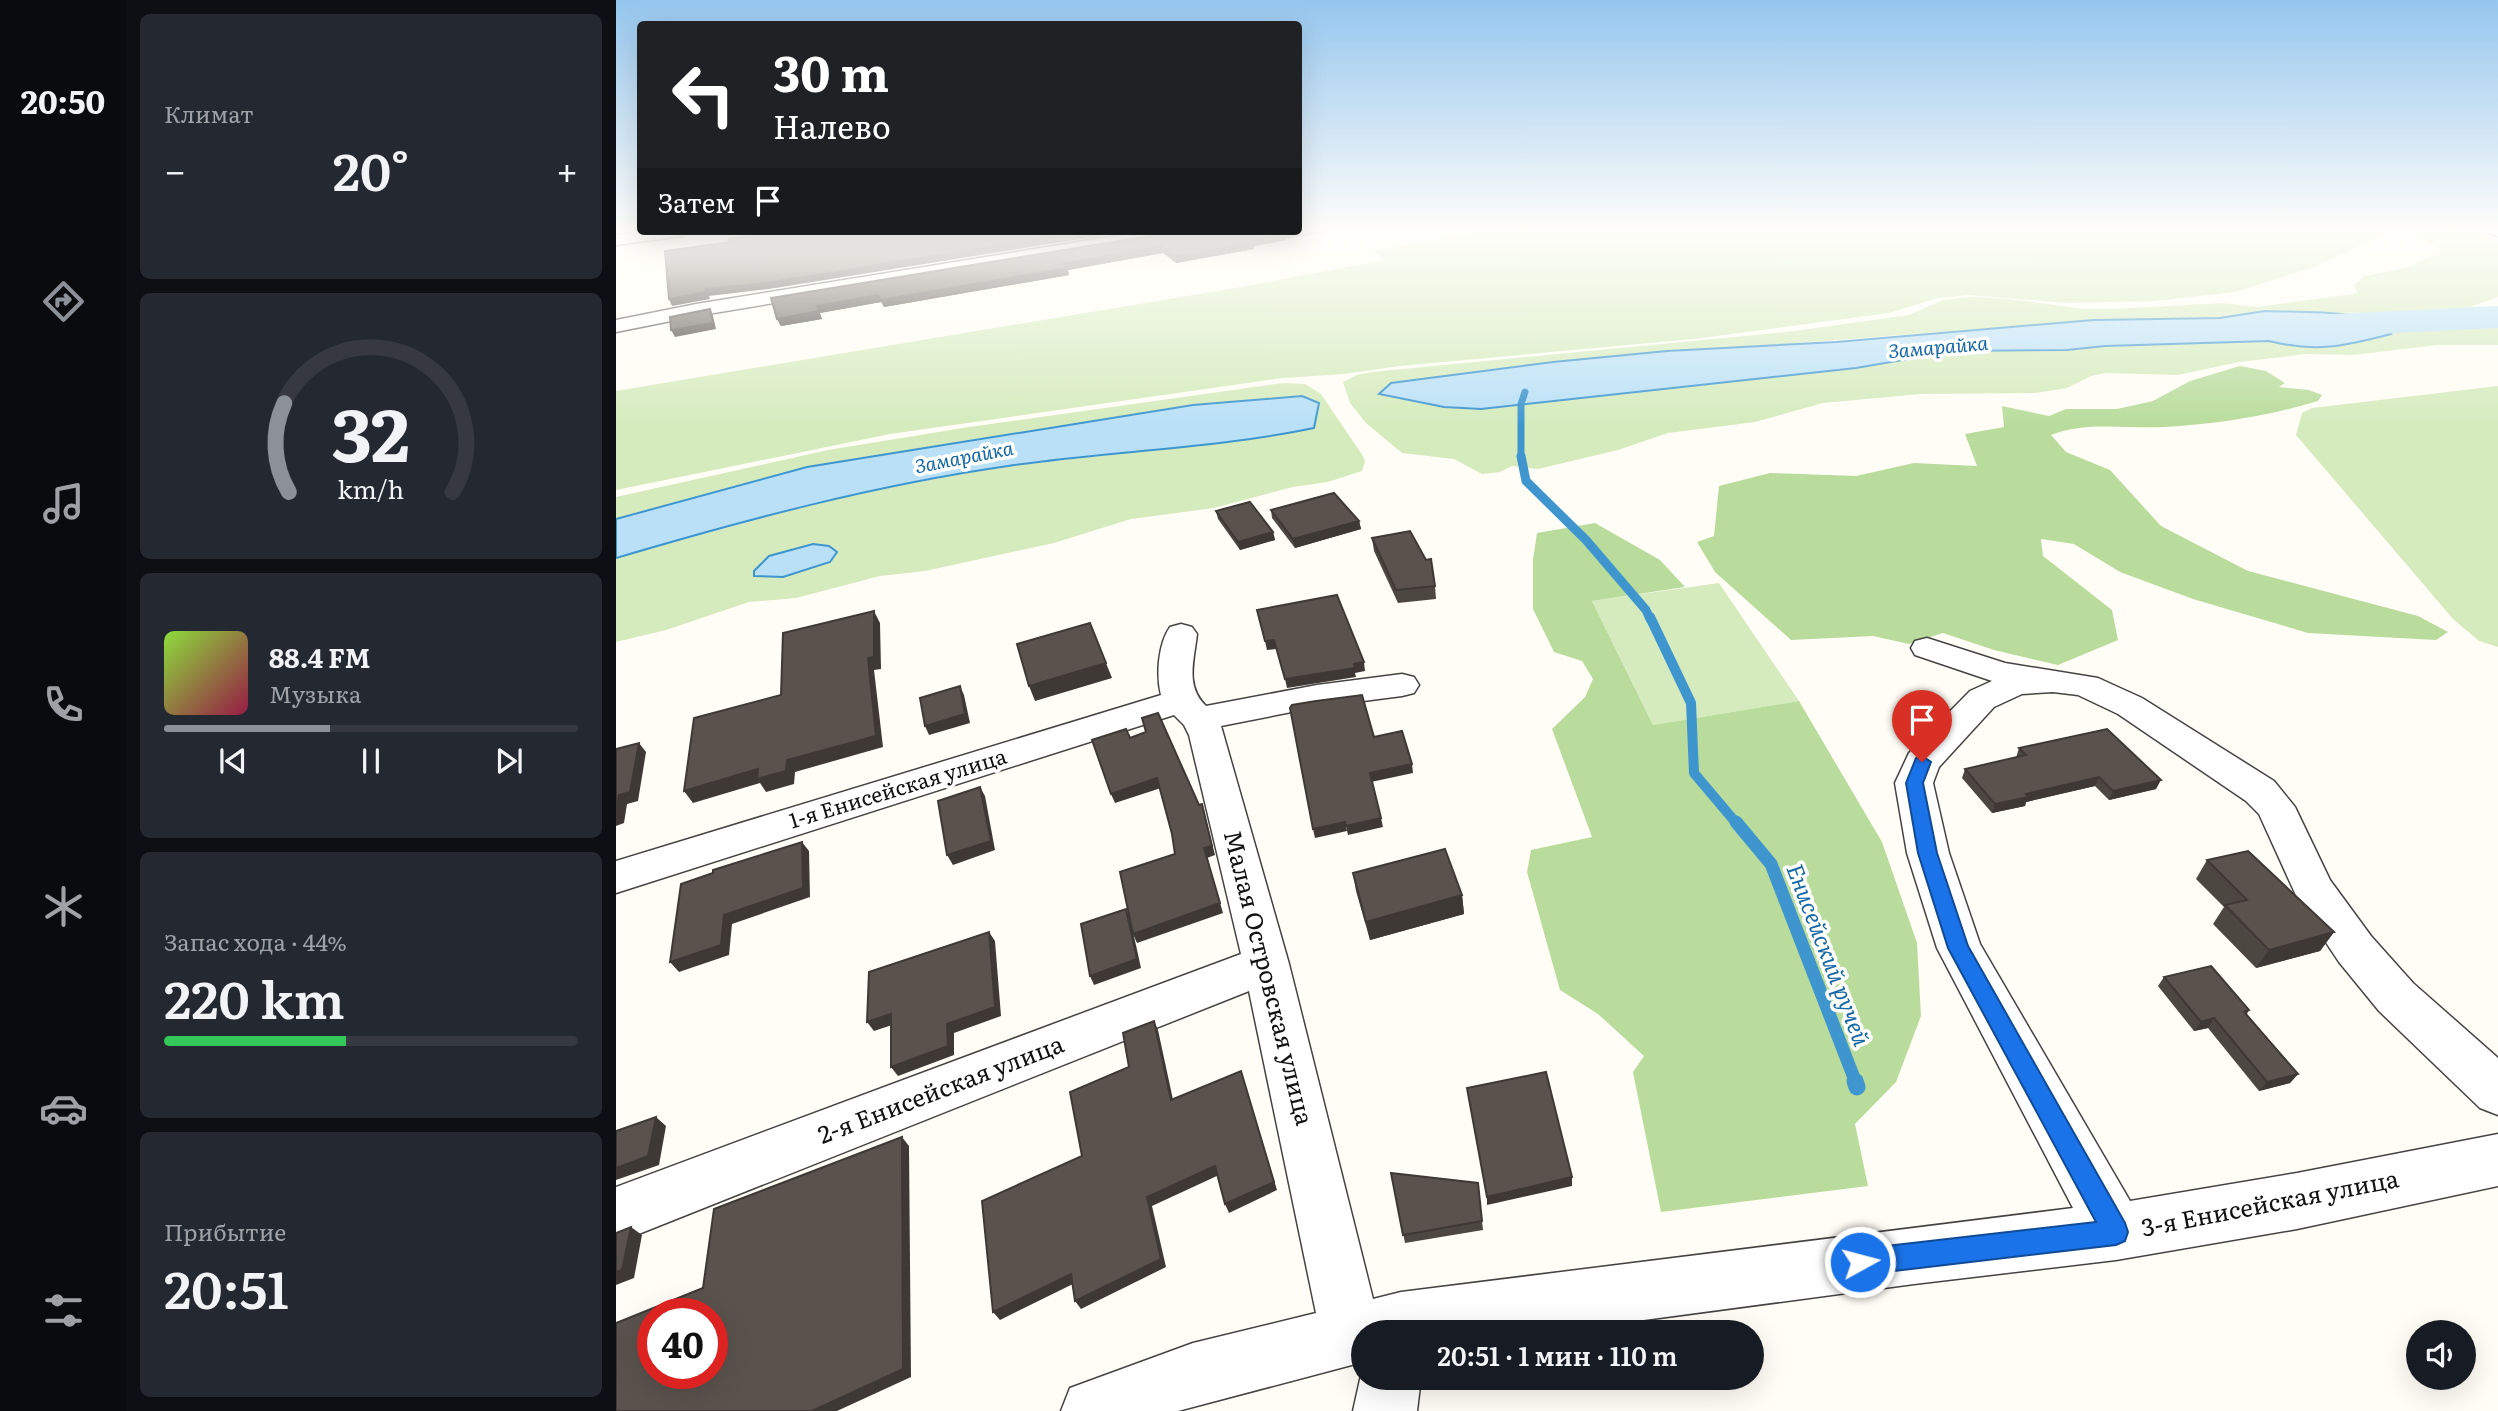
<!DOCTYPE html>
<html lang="ru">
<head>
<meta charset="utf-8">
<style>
	:root { --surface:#171b24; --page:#242831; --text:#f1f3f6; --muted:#9ea1a6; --line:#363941; --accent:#8c9099 }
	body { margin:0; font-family:Literata,serif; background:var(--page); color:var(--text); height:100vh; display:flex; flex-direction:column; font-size:26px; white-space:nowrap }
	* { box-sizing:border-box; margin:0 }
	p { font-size:23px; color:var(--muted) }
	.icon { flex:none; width:38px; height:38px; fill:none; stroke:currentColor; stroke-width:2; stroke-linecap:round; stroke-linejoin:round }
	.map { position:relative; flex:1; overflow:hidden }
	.sheet { display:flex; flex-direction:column; gap:14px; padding:14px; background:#0d0f14; width:490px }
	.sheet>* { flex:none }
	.banner { position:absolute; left:21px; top:21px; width:665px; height:214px; border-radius:7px; box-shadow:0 7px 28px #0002; background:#202124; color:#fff; overflow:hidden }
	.controls { position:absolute; left:1790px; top:1320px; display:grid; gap:14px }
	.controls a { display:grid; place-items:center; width:70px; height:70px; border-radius:50%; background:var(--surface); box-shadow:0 7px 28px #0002; font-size:35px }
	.speed { position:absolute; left:21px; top:1298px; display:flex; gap:14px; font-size:35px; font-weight:700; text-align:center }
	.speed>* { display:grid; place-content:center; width:91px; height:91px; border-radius:50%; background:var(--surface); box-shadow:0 7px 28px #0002; line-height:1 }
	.speed .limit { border:10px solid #d22; background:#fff; color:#111 }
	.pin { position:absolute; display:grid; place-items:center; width:60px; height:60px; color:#fff; margin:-72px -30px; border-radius:50% 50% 50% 0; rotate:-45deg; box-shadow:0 0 7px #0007 }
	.pin .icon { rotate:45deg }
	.me { position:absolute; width:77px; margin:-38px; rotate:83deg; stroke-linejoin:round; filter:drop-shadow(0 0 5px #0008) }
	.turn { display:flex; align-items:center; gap:24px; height:147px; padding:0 21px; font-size:32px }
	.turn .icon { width:91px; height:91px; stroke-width:2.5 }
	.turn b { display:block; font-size:49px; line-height:60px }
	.then { display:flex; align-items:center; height:66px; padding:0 21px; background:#0003; gap:14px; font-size:26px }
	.big { font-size:52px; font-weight:600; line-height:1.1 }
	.sheet .card { flex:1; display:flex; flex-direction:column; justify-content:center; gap:10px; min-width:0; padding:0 24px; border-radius:10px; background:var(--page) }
	.sheet .dial { align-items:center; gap:0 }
	.dial svg { height:182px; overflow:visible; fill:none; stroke:var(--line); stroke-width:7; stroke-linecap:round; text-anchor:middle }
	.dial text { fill:var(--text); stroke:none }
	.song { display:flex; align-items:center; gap:21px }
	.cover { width:84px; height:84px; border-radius:10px; background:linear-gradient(135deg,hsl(90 70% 55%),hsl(340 70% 35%)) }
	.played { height:7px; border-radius:4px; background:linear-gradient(90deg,var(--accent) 40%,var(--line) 40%) }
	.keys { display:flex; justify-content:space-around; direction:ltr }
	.heat { display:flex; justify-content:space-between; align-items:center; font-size:38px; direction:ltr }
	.charge { height:10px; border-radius:5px; background:linear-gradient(90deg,#34c759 44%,var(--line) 0) }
	.trip { position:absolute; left:735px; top:1320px; width:413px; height:70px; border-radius:35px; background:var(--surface); box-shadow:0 7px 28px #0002; font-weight:600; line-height:70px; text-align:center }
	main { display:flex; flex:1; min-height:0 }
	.tab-bar { display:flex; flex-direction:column; width:126px; justify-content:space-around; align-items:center; background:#090b0e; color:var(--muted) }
	.tab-bar .icon { width:49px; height:49px }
	.tab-bar .current { color:var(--accent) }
	.tab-bar b { font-size:32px; color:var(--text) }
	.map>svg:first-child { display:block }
	.green { fill:#d5ebbd; fill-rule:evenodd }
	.forest { fill:#b9dc9c }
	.water { fill:#b9e0f7; stroke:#3f96cf; stroke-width:2 }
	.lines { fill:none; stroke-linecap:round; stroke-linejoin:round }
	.stream-far4 { stroke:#3f96cf; stroke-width:7 }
	.stream-far3 { stroke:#3f96cf; stroke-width:9 }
	.stream-far2 { stroke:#3f96cf; stroke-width:10 }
	.stream-far1 { stroke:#3f96cf; stroke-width:13 }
	.stream { stroke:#3f96cf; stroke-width:17 }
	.river { fill:#b9e0f7; fill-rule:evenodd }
	.minor-casing { stroke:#444; stroke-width:3 }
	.minor { fill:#fff; fill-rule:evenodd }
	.wall { fill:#4d4742 }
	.shaded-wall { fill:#3f3936 }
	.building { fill:#5a524d; stroke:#3f3936; stroke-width:2; fill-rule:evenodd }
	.route { fill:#1a73e8; stroke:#114b97; stroke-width:2 }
	.labels { text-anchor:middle; stroke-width:7; stroke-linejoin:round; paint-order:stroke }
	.far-water-label { font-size:19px; font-style:italic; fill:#1768a6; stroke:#fff }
	.street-label { font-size:21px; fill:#111; stroke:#fff }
	.water-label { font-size:23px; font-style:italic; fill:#1768a6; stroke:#fff }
	.near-street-label { font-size:24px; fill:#111; stroke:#fff }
</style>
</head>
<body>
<main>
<nav class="tab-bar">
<b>20:50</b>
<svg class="icon current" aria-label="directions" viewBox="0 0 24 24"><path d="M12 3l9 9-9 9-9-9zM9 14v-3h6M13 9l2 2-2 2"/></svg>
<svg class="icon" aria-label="music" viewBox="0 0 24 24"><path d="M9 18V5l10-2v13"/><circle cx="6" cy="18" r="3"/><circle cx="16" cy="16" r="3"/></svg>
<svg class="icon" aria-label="phone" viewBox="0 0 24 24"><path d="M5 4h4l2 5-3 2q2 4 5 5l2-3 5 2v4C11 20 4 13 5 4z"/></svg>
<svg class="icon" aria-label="climate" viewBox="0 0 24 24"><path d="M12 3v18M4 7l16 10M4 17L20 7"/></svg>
<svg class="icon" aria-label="car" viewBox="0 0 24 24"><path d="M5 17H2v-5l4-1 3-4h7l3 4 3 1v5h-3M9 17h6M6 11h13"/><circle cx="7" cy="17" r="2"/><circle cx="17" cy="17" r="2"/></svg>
<svg class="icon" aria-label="filters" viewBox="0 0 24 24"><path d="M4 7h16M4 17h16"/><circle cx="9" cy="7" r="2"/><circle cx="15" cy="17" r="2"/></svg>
</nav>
<section class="sheet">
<div class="card"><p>Климат</p>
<div class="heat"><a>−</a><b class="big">20°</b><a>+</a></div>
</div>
<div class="card dial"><svg viewBox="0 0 100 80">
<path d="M14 69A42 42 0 1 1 86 69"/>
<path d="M14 69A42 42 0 0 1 12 30" stroke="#8c9099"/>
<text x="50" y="56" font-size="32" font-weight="700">32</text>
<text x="50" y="72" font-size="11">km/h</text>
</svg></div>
<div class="card">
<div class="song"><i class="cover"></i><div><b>88.4 FM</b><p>Музыка</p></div></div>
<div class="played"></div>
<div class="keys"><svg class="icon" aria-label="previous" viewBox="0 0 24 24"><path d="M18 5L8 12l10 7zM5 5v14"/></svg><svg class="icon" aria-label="pause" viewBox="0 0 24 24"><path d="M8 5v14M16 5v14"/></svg><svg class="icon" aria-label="next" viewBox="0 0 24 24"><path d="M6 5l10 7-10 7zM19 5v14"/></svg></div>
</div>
<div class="card"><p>Запас хода · 44%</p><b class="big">220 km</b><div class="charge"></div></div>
<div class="card"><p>Прибытие</p><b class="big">20:51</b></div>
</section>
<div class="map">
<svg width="1882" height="1411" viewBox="0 0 1882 1411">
	<rect width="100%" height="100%" fill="#fffdf5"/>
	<g class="green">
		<polygon points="879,229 1779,229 1698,267 1619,292 1538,301 1452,303 1353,295 1322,298 1273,313 1078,339 784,366 728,374 667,378 274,434 0,490 0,391 625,287 769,260 757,251"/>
		<path d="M1789,229C1821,229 1852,227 1882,241V297L1856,306L1859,312L1882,320V345H1822L1737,355L1690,354L1623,362L1562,375L1489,373L1475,376L1451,388L1420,393L1304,394L1207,403L1139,422L1052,433L1002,450L922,469L896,466L884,472L866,474L838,459L786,453L750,423L734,403L727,382L741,375L756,372L1179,331L1293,315L1327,300L1355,297L1394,299L1468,309H1499L1607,303L1641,307L1730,295L1741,293L1738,285L1748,276L1790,268L1825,252L1821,247ZM1649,311L1734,315L1774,333C1733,347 1695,351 1653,341L1489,346L1451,350L1339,351L1240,368L865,409L828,407L764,394L867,370L937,362L1479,320L1604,318Z"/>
		<polygon points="667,383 689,384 705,394 747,456 749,462 746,471 712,482 677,487 598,508 515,519 438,543 309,571 264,576 180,598 133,602 50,630 0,642 0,558 246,491 393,466 654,437 697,428 703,403 25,511 0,519 0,497 212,450 353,427"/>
		<polygon points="1882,386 1882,647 1863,641 1837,619 1680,435 1686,413 1696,408"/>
		<polygon points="1103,583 1183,701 1037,725 976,601"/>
	</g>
	<g class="forest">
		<path d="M1624,366L1650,371L1669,383L1663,387L1693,390L1706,395L1702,401C1653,416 1600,424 1548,427C1513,429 1468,421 1435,435L1450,452L1494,470L1545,526L1632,571L1802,616L1832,632L1820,640L1692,633L1577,599L1504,572L1458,544L1425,539L1427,556L1496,610L1502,640L1442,665L1378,650L1327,633L1293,644L1257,636L1175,640L1099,572L1081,542L1098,536L1103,486L1154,473L1240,476L1298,463L1361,466L1349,434L1388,427L1386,406L1433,416L1450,409H1501L1537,401L1574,381Z"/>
		<polygon points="979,523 1044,560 1069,587 976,601 1037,725 1183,701 1266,842 1301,943 1305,1016 1280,1082 1239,1124 1252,1186 1045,1212 1017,1072 1028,1056 982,1014 944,990 911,872 915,850 976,837 936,729 969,697 977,679 966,661 938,652 917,609 917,560 921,533"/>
	</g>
	<g class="water">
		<path d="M1649,311C1684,313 1751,307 1775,334C1728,346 1701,353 1653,341L1489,346L1451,350L1339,351L1240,368L865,409L828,407L763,394L775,383L937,362L1051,351L1220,342L1478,320L1604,318Z"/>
		<path d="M686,396L703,403L698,428C597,449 494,451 392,466C259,485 129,520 0,558V519L191,467L577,405Z"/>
		<polygon points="197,544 213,546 221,552 214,562 167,577 138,576 138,571 153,556"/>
	</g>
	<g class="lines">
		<polyline class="stream-far4" points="905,458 905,404 909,392"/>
		<polyline class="stream-far3" points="905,456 910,481 970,540 1030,610 1034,619"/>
		<polyline class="stream-far2" points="1034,617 1075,703 1078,773 1121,824"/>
		<polyline class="stream-far1" points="1120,822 1155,864 1240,1083"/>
		<polyline class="stream" points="1239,1081 1241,1087"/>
		<polygon class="river" points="1882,306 1882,328 1678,338 1665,335 1660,327 1665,319 1678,316"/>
		<defs>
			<g id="minor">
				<polygon points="1864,229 1882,229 1882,236 1867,232"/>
				<polygon points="32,231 75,231 67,236 0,245 0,235"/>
				<polygon points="530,231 567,231 559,236 80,316 0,332 0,320 80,304"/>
				<path d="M565,624L576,627L581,634C578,661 569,686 590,706L701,685L786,674L798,677L803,685L798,693L786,696L701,707L605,726L673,964L757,1299L785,1292L1457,1208L1321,948L1291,853L1279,783L1293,753L1354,691L1376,681L1299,655L1295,648L1299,641L1311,638L1389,663L1482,678L1526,698L1658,781L1679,807L1714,880L1755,936L1797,983L1882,1058V1115L1864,1108L1763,1011L1723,962L1683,902L1643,814L1630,801L1502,714L1462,695L1437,692L1406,694L1378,707L1323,767L1317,783L1333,853L1364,944L1514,1201L1681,1173L1882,1134V1186L1681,1229L1500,1260L1298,1284L938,1332H747V1362L562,1411H445L454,1388L577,1343L700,1313L633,991L0,1243V1187L625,954L573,735L568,725L558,715L0,893V861L545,695C540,676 542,644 554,627Z"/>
				<polygon points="747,1366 747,1377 805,1377 801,1411 737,1411"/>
			</g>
		</defs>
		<use href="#minor" class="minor-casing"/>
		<use href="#minor" class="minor"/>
	</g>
	<g class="wall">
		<polygon points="682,229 726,229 670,239 670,240 638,246 638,249 560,263 547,253 452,270 453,275 268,307 265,302 204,313 206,319 165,326 161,319 558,232"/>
		<polygon points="655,510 743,521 745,529 679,548 656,518"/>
		<polygon points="600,511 657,532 659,540 624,550 602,519"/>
		<polygon points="756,538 819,586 820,599 782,603 758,551"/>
		<polygon points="1403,748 1540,789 1493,800 1479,786 1410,802 1409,806 1376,813 1346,778 1349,769 1400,758"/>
		<polygon points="1591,860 1718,932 1704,951 1640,968 1597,924 1608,907 1580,879"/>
		<polygon points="737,873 846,895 848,914 754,940 740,891"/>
		<polygon points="1548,977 1633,1010 1631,1014 1682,1074 1674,1083 1643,1091 1592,1028 1578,1031 1542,986"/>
		<polygon points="775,1173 862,1183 867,1230 789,1243"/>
	</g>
	<g class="shaded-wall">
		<polygon points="691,229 726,229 670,239 670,240 638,246 638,249 560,263 559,257"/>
		<polygon points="473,231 514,231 153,289 93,296 94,299 56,306 53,299 90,289"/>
		<polygon points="545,246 547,253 452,270 453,275 268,307 265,300 447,264"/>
		<polygon points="262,295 265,302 204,313 201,306"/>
		<polygon points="94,309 97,316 100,329 59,337 55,330"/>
		<polygon points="203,311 206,319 165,326 161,319"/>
		<polygon points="743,521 745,529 679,548 677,539"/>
		<polygon points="657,532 659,540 624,550 622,542"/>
		<polygon points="258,611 264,623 265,669 258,670 267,747 179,772 178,784 150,792 144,783 77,803 68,791 171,760 252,658"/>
		<polygon points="658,640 660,649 651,650 649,641"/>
		<polygon points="748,662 749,671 739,673 740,677 671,688 669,679"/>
		<polygon points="490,663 496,678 419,701 413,686"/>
		<polygon points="344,686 348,695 354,723 313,735 309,726"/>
		<polygon points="23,743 30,752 22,801 11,804 8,823 0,826 0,814 3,795"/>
		<polygon points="796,764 797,773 755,782 754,773"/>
		<polygon points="1483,777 1479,786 1410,802 1409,806 1376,813 1379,804 1410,794"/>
		<polygon points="541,778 545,788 499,803 495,794"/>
		<polygon points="1545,780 1540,789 1493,800 1497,791"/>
		<polygon points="364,787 369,796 379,850 337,865 331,855"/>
		<polygon points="586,804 599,855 591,858 607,913 521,943 517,934 588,848"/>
		<polygon points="765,818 767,827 732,835 730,826"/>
		<polygon points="729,822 731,831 699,838 697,829"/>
		<polygon points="186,842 193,851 194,897 116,924 113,955 63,972 54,962 108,915"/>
		<polygon points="846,895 848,914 754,940 750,922"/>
		<polygon points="510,909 514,918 525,968 478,985 474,976"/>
		<polygon points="373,932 379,941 385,1016 338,1033 338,1055 282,1076 275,1067 331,1024"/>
		<polygon points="1718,932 1704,951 1640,968 1653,950"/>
		<polygon points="275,1014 282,1023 258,1031 251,1022"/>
		<polygon points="1598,1018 1592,1028 1578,1031 1585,1022"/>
		<polygon points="538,1021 542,1030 559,1109 555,1100"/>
		<polygon points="625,1071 661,1190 613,1213 609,1204"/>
		<polygon points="1682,1074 1674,1083 1643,1091 1651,1082"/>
		<polygon points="40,1117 50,1126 43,1165 0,1180 0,1168"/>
		<polygon points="286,1137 293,1146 295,1377 221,1411 196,1411"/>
		<polygon points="599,1166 603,1175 536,1206 550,1267 465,1309 459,1301 531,1197"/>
		<polygon points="956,1177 956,1186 871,1205 871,1197"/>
		<polygon points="15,1227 26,1235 18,1278 0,1285 0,1272"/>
		<polygon points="455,1274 461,1282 384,1320 377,1312"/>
	</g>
	<g class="building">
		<polygon points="163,231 473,231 150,283 90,289 90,292 53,299 49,251 115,242 113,239"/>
		<polygon points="560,231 677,231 667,233 669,234 634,241 637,242 559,257 545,246 447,264 451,268 265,300 262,295 201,306 203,311 161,319 155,298 558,232"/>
		<polygon points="94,309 97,323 55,330 54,317"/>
		<polygon points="718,493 743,521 677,539 655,510"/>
		<polygon points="634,502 657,532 622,542 600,511"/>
		<polygon points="794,531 810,560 815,559 819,586 780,590 756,538"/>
		<polygon points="721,595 748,662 738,664 739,668 669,679 658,640 649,641 641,610"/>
		<polygon points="258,611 258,657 252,658 260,736 171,760 170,771 141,779 142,769 68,791 78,718 165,695 167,633"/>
		<polygon points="474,623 490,663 413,686 401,644"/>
		<polygon points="344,686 349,714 309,726 304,698"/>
		<polygon points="746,695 758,737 786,731 796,764 754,773 765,818 730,826 729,822 697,829 674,708 676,705 700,701"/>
		<polygon points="542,713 583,805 586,804 596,846 588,848 604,903 517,934 504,872 559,854 556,834 541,778 495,794 476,740 510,729 514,738 530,732 526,718"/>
		<polygon points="1491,729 1545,780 1497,791 1483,777 1410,794 1413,797 1379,804 1349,769 1410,755 1403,748"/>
		<polygon points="23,743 14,792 3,795 0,814 0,749"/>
		<polygon points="364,787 375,841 331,855 322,801"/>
		<polygon points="186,842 187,888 108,915 105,945 54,962 65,884 97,873 97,870"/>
		<polygon points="829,849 846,895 750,922 737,873"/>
		<polygon points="1632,851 1718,932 1653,950 1609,905 1631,900 1591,860"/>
		<polygon points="510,909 521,959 474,976 465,924"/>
		<polygon points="373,932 379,1007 331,1024 332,1046 275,1067 275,1014 251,1022 253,972"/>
		<polygon points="1595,966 1633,1010 1628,1012 1682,1074 1651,1082 1598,1018 1585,1022 1548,977"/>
		<polygon points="538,1021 555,1100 625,1071 658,1182 609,1204 599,1166 531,1197 545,1259 459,1301 455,1274 377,1312 366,1201 466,1156 454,1092 513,1067 507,1033"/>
		<polygon points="930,1072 956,1177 871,1197 851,1088"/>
		<polygon points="40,1117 32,1156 0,1168 0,1131"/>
		<path d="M286,1137L287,1369L196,1411H0V1323L87,1288L98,1209ZM37,1314H96V1374H37Z"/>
		<polygon points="775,1173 862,1183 866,1221 787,1235"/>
		<polygon points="15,1227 6,1270 0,1272 0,1233"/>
	</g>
	<linearGradient id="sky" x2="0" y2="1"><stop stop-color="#95c6ee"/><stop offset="0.54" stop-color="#fffefa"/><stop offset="1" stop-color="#fffefa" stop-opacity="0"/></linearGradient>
	<rect width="1882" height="426" fill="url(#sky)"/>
	<polygon class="route" points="1306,756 1315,762 1307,783 1321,853 1352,946 1509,1223 1512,1232 1509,1241 1500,1245 1244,1275 1235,1271 1231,1262 1235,1252 1244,1249 1480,1222 1332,948 1302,853 1290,783 1300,758"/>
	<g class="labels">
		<g class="far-water-label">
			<text transform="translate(1322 347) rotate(-5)" y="7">Замарайка</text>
			<text transform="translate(348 457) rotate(-11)" y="7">Замарайка</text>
		</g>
		<g class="street-label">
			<text transform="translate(282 789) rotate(-17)" y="7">1-я Енисейская улица</text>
		</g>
		<g class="water-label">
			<text transform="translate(1212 955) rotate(69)" y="8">Енисейский ручей</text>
		</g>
		<g class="near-street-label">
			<text transform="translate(652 978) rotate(76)" y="8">Малая Островская улица</text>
			<text transform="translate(325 1090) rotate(-21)" y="8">2-я Енисейская улица</text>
			<text transform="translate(1654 1204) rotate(-11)" y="8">3-я Енисейская улица</text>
		</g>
	</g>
</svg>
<div class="controls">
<a><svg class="icon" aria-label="sound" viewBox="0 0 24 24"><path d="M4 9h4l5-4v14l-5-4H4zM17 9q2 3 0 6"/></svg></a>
</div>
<div class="speed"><div class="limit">40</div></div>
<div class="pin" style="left:1306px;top:762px;background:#d93025"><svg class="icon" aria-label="arrive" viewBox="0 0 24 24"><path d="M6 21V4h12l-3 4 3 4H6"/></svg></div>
<svg class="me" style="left:1244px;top:1262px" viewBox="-20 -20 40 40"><circle r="17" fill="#1a73e8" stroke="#fff" stroke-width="3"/><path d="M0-11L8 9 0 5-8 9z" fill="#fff"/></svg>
<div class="trip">20:51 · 1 мин · 110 m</div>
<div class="banner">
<div class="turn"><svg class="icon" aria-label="left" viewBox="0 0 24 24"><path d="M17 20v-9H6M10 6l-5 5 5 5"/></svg><div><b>30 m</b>Налево</div></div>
<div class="then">Затем<svg class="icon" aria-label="arrive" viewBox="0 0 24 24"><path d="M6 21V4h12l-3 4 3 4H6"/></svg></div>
</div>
</div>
</main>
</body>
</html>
